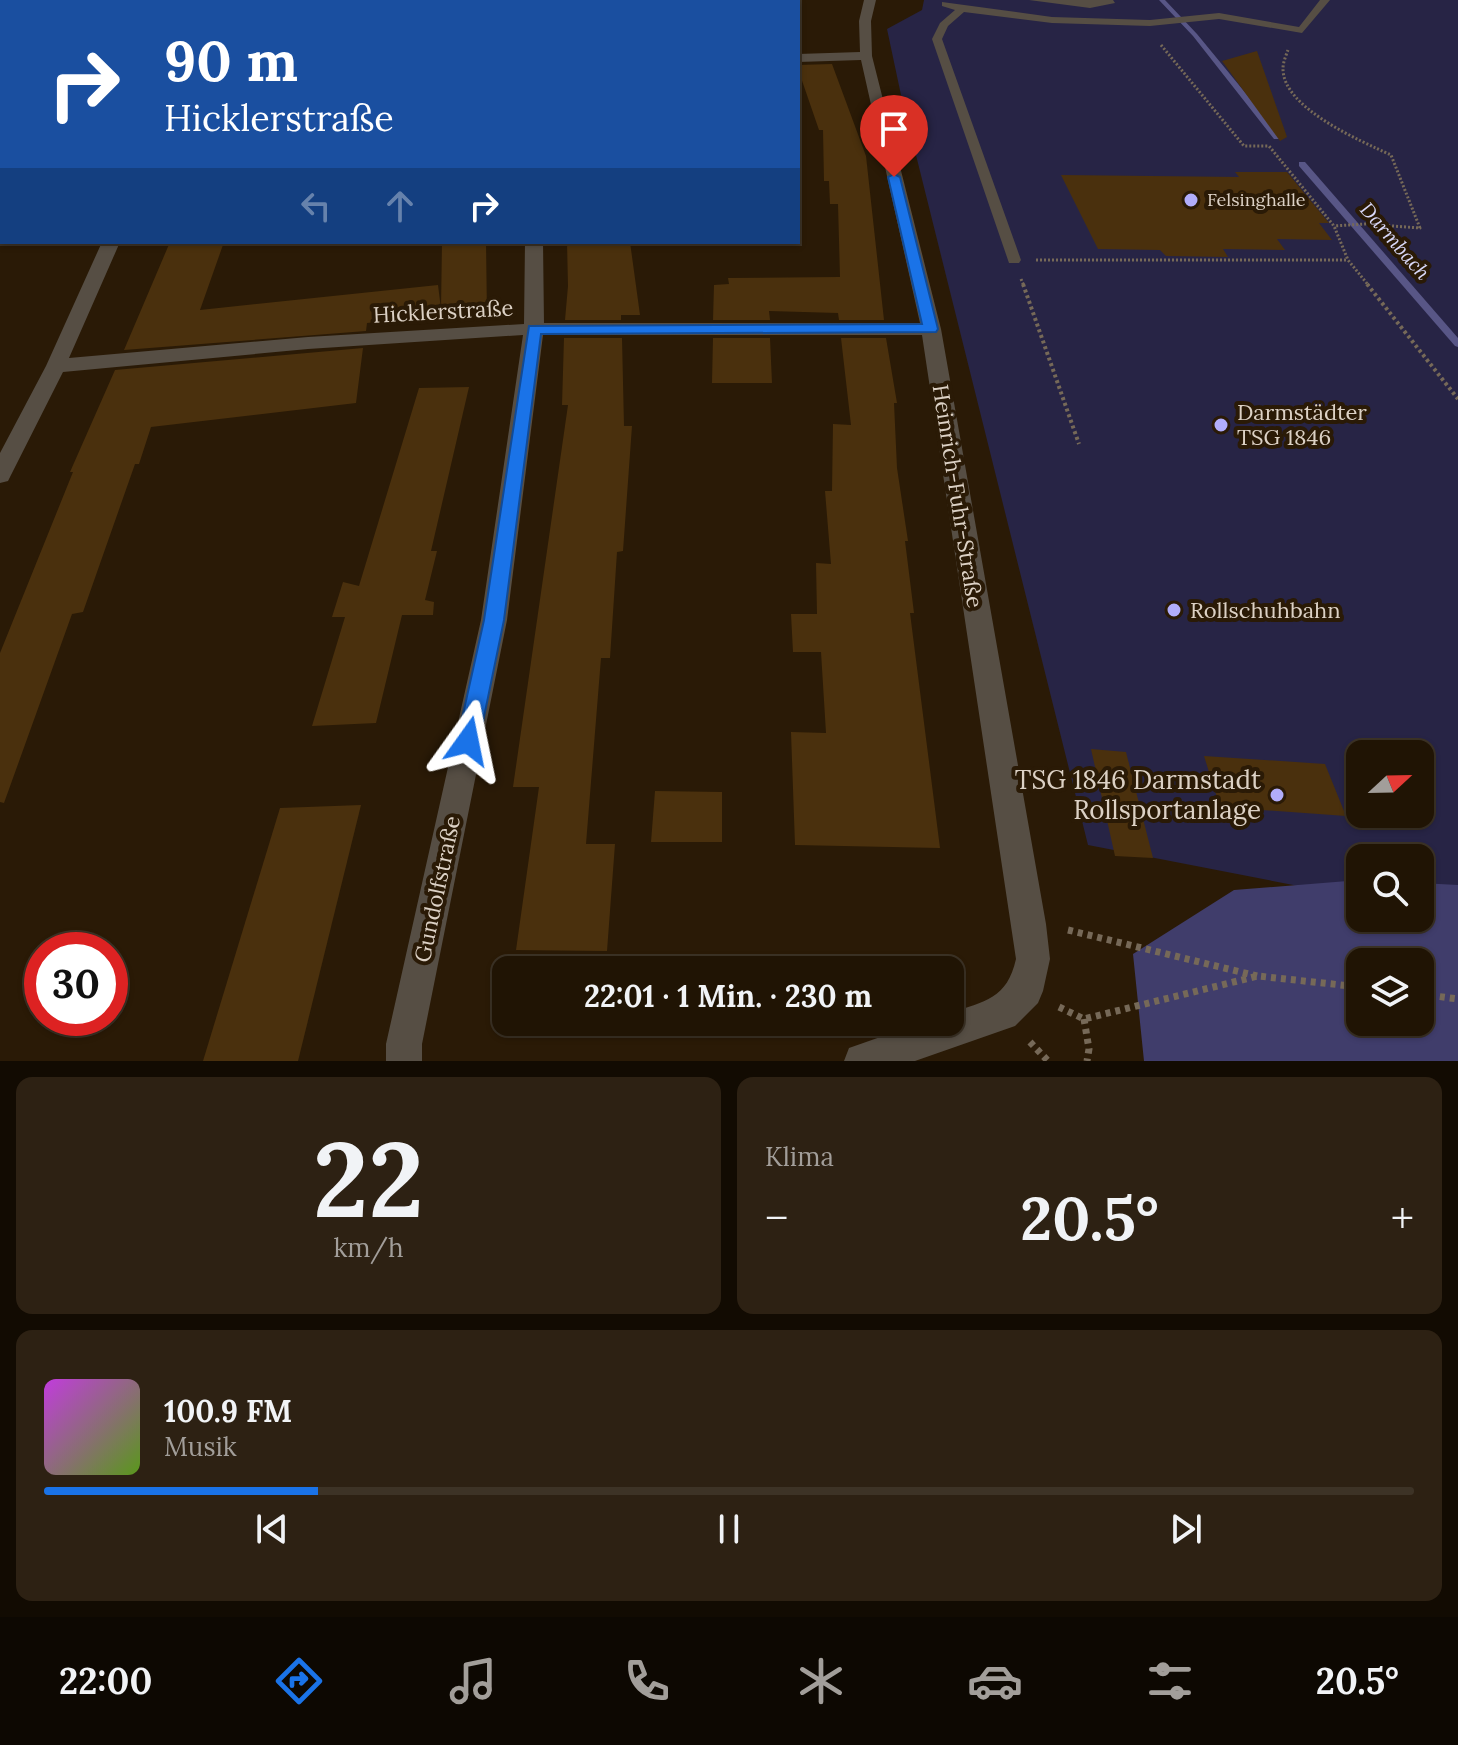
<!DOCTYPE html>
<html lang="de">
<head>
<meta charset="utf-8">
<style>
	:root { --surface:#201404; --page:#2d2113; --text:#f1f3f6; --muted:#a29e9a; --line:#3d3326; --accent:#1a73e8 }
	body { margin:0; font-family:Lora,serif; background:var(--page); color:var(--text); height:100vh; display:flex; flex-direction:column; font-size:30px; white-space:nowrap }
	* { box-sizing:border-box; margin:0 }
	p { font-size:26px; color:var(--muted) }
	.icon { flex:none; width:44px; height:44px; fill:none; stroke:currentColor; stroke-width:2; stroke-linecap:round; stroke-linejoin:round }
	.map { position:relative; height:1061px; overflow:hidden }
	.side { display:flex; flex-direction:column; gap:16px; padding:16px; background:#120b02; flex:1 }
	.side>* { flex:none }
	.guide { position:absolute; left:0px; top:0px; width:800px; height:244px; box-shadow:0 2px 6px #0004,0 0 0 2px var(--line); background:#1a4fa0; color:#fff; overflow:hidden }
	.needle { width:52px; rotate:68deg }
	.tools { position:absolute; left:1346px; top:740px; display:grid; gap:16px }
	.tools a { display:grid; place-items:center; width:88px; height:88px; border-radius:16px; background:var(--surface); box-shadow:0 2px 6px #0004,0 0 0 2px var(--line); font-size:40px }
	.speed { position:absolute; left:24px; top:932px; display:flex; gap:16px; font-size:40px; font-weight:700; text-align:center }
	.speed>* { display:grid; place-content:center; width:104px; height:104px; border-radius:50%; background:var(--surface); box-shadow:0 2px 6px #0004,0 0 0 2px var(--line); line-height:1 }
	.speed .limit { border:12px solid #d22; background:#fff; color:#111 }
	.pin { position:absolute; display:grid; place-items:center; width:68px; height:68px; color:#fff; margin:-82px -34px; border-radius:50% 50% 50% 0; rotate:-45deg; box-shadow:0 0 8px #0007 }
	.pin .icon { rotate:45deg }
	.me { position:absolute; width:88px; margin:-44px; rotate:12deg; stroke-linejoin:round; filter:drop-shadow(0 0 6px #0008) }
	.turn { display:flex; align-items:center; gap:28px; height:168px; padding:0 32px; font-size:36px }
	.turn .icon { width:104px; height:104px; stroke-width:2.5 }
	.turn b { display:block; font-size:56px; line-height:68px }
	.lanes { display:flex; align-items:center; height:76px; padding:0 32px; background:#0003; justify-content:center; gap:40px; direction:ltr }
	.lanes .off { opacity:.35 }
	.big { font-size:60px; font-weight:700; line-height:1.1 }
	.side .card { flex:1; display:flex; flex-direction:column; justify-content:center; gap:12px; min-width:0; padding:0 28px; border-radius:16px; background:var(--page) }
	.side .dial { align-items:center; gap:0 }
	.dial b { font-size:104px; line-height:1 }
	.song { display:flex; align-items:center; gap:24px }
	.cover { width:96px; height:96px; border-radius:12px; background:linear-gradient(135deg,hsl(290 70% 55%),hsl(90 70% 35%)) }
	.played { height:8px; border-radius:4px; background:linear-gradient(90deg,var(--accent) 20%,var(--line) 20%) }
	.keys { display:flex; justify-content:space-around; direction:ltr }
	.heat { display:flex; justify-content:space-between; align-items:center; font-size:44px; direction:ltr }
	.side .tiles { flex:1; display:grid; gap:16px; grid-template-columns:1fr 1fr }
	.card:last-child { grid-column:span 2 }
	.trip { position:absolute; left:492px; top:956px; width:472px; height:80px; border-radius:16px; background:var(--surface); box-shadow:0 2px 6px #0004,0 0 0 2px var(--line); font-weight:700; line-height:80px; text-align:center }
	.menu { display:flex; height:128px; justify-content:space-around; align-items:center; background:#0d0802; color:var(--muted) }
	.menu .icon { width:56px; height:56px }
	.menu .current { color:var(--accent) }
	.menu b { font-size:36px; color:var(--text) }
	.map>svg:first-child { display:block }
	.green { fill:#272445; fill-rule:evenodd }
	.forest { fill:#403d6b; fill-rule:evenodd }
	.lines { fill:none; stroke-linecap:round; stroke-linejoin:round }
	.stream { fill:#585686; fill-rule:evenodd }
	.building { fill:#4a300d }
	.path-far2 { stroke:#766958; stroke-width:3; stroke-dasharray:2 2; stroke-linecap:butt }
	.path-far1 { stroke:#766958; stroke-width:4; stroke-dasharray:3 3; stroke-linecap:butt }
	.path { stroke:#766958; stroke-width:7; stroke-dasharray:5 5; stroke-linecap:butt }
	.lane { fill:#564e44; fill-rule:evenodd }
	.street { fill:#564e44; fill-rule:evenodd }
	.route { fill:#1a73e8; stroke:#114b97; stroke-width:2 }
	.poi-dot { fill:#b1adfa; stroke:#2a1a06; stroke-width:3 }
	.labels { text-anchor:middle; stroke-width:8; stroke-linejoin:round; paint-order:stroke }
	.far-poi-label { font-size:18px; fill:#dcd1c5; stroke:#2a1a06; text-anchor:start }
	.far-water-label { font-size:20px; font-style:italic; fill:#d9d9f9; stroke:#2a1a06 }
	.street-label { font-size:22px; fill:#dcd1c5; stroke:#2a1a06 }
	.poi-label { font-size:22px; fill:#dcd1c5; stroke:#2a1a06; text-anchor:start }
	.near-poi-label { font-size:26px; fill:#dcd1c5; stroke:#2a1a06; text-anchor:end }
</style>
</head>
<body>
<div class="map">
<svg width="1458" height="1061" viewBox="0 0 1458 1061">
	<rect width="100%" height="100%" fill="#2a1a06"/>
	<path class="green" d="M924,0H1458V917L1420,910V858H1360V898L1088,845L901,95L887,29L922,10ZM1360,754H1420V814H1360Z"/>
	<path class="forest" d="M1360,880V918H1420V883L1458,885V1061H1144L1133,954L1234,890ZM1360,962H1420V1022H1360Z"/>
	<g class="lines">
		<g class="stream">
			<polygon points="1159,0 1165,0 1197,34 1280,135 1280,139 1274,139 1193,36"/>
			<polygon points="1299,162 1305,162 1458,338 1458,347 1455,346 1299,166"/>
		</g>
	</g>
	<g class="building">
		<polygon points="1257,51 1287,137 1280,141 1222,61"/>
		<polygon points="832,64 866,156 884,320 839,320 838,313 769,311 770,320 713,320 714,285 729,284 728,278 840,277 838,204 830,204 829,181 824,181 823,130 819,130 798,69 798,65"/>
		<polygon points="1235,172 1287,172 1329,223 1319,223 1332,240 1277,239 1285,250 1223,249 1228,257 1166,256 1160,250 1098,249 1061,175 1239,177"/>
		<polygon points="170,242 224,242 200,310 438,285 441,309 442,242 486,242 487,316 440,321 441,315 367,323 366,331 124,350"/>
		<polygon points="567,242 630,242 640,315 621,315 621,320 565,320 568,286"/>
		<polygon points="564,338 622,338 624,426 632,426 623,551 617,552 610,658 601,658 586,844 615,844 607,951 516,950 539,787 513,787 568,405 562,405"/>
		<polygon points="713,338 770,338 772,383 712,383"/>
		<polygon points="841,338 886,338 897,403 894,403 897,468 908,541 905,541 914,613 910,613 940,848 795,845 791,732 826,733 821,652 793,652 791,614 817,614 816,563 831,564 825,491 832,491 833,424 851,425"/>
		<polygon points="363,348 356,403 151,427 139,464 135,464 83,612 72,614 4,803 0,802 0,653 73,472 70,472 115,370"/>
		<polygon points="469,387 431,551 437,551 425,600 434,602 433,615 402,615 376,723 312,726 345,617 332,617 343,582 359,586 419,388"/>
		<polygon points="1091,749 1126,752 1153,858 1115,856"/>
		<polygon points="1204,756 1325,764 1346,816 1220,807"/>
		<polygon points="655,791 722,792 722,842 651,842"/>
		<polygon points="361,805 298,1061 203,1061 280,808"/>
	</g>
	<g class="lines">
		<g class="path-far2">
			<polyline points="1161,45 1244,146 1269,146 1334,226 1348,260 1369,286"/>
			<path d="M1288,50C1286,55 1283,63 1283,68C1282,108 1361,141 1391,155L1420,228L1365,224L1334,226"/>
			<polyline points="1036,260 1348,260"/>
			<polyline points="1021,279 1024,286"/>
		</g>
		<g class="path-far1">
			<polyline points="1023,284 1079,444"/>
			<polyline points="1367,284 1458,399"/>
		</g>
		<g class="path">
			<polyline points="1068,930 1257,976"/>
			<polyline points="1420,994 1458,999"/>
			<polyline points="1059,1007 1084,1019 1258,976 1360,987"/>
			<polyline points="1084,1019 1089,1049 1087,1061"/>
			<polyline points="1030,1042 1048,1061"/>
		</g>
		<g class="lane">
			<polygon points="1029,0 1113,0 1115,3 1090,8"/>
			<polygon points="1320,0 1330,0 1302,33 1219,19 1150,26 1052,23 964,12 948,26 942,39 1021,260 1019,263 1009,263 932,39 940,23 955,10 942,6 942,2 1052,17 1150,20 1219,13 1299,27"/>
		</g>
		<g class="street">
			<polygon points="233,0 245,0 232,2"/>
			<rect x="593" y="0" width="12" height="2"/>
			<path d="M864,0H876L871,21L872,56L941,329L1046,924L1050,959L1043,991L1038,1003L1015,1026L915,1061H844L849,1048L923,1022H950V1013C985,1001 1007,999 1016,959L922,335H543L507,620L422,1044V1061H386V1044L481,620L523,335L308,349L63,372L11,475L8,481L0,483V453L46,366L102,242H120L69,358L308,337L524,324L525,242H543L544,323H920L861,60L798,62V54L860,52L859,21Z"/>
			<rect x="0" y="8" width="2" height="8"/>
			<rect x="0" y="215" width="2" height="10"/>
		</g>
	</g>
	<polygon class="route" points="894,174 900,177 938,329 936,332 541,334 504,620 479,741 476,748 468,751 460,748 457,741 484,620 529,326 922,324 888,177"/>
	<g class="poi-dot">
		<circle cx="1191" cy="200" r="8"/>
		<circle cx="1221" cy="425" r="8"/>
		<circle cx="1174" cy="610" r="8"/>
		<circle cx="1277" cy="795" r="8"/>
	</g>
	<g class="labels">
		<g class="far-poi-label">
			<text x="1207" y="206">Felsinghalle</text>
		</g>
		<g class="far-water-label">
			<text transform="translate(1395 241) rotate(49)" y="7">Darmbach</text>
		</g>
		<g class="street-label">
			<text transform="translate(443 311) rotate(-3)" y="8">Hicklerstraße</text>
			<text transform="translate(958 496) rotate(81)" y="8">Heinrich-Fuhr-Straße</text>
			<text transform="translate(437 889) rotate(-78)" y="8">Gundolfstraße</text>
		</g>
		<g class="poi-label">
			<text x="1237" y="420">Darmstädter<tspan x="1237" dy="25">TSG 1846</tspan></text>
			<text x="1190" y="618">Rollschuhbahn</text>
		</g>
		<g class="near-poi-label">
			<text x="1261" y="789">TSG 1846 Darmstadt<tspan x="1261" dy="30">Rollsportanlage</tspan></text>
		</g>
	</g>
</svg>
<div class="tools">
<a><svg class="needle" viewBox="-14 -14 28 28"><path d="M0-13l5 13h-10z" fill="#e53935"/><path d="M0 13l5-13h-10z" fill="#a29e9a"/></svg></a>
<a><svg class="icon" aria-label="search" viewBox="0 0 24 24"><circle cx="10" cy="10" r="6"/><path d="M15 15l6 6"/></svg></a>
<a><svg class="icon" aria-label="layers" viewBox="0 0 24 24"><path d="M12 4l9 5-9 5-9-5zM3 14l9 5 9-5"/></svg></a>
</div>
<div class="speed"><div class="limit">30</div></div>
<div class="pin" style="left:894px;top:177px;background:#d93025"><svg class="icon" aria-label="arrive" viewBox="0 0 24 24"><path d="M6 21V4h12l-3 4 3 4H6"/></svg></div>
<svg class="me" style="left:468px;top:741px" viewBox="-20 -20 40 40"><path d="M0-17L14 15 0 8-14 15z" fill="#1a73e8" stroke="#fff" stroke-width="4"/></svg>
<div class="trip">22:01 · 1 Min. · 230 m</div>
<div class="guide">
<div class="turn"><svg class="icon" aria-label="right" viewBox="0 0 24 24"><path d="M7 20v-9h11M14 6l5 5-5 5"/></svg><div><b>90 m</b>Hicklerstraße</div></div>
<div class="lanes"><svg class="icon off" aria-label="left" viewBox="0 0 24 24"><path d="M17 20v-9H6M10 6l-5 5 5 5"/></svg><svg class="icon off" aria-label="ahead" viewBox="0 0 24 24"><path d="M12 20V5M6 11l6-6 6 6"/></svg><svg class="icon" aria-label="right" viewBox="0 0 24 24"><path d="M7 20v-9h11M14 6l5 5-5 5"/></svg></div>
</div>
</div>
<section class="side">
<div class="tiles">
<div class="card dial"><b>22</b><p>km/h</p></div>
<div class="card"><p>Klima</p>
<div class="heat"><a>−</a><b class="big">20.5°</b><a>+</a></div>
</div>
<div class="card">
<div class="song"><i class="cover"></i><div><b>100.9 FM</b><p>Musik</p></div></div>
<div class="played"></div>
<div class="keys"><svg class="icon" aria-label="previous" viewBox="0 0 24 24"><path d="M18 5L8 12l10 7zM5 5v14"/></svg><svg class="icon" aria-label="pause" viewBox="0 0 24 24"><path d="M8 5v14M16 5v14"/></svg><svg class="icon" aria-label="next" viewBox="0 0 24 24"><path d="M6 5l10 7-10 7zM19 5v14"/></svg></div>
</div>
</div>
</section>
<nav class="menu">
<b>22:00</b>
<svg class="icon current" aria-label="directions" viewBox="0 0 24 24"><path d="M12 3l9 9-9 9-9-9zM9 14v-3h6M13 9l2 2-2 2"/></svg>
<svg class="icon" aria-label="music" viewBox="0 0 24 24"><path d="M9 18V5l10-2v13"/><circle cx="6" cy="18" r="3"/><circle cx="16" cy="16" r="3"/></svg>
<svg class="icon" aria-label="phone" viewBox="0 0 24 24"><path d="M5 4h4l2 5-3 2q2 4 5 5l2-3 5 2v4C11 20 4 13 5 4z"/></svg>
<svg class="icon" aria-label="climate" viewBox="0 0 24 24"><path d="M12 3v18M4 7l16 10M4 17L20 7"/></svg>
<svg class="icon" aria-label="car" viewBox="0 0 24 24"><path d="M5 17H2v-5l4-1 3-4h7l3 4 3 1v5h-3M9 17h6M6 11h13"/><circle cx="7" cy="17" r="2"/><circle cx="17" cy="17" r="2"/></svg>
<svg class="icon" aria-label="filters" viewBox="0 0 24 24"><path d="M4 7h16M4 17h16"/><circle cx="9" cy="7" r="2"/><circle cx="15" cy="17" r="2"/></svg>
<b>20.5°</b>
</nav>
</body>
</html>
